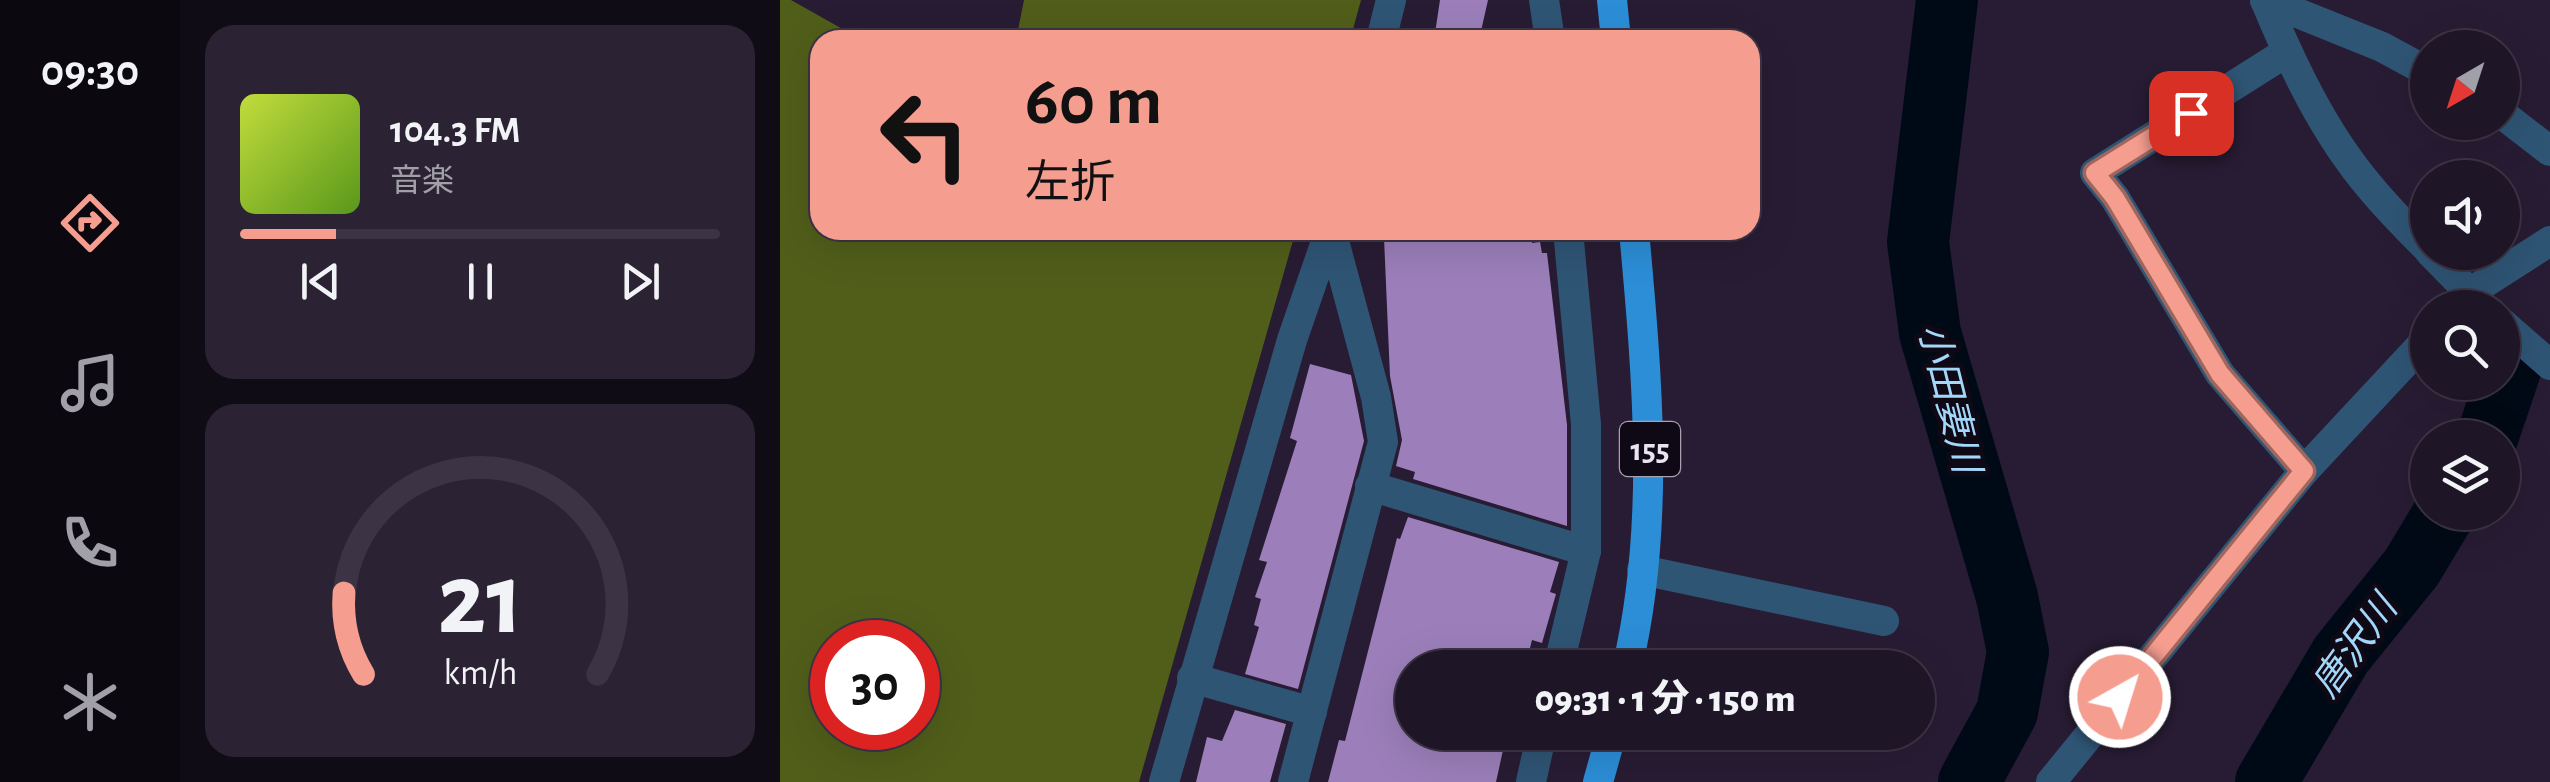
<!DOCTYPE html>
<html lang="ja">
<head>
<meta charset="utf-8">
<style>
	:root { --surface:#1e1527; --page:#2b2233; --text:#f1f3f6; --muted:#a19fa7; --line:#3c3444; --accent:#f59d8f }
	body { margin:0; font-family:"Alegreya Sans","Noto Sans JP",sans-serif; background:var(--page); color:var(--text); height:100vh; display:flex; flex-direction:column; font-size:38px; white-space:nowrap }
	* { box-sizing:border-box; margin:0 }
	p { font-size:32px; color:var(--muted) }
	.icon { flex:none; width:55px; height:55px; fill:none; stroke:currentColor; stroke-width:2; stroke-linecap:round; stroke-linejoin:round }
	.map { position:relative; flex:1; overflow:hidden }
	.side { display:flex; flex-direction:column; gap:25px; padding:25px; background:#100c15; width:600px }
	.side>* { flex:none }
	.hud { position:absolute; left:30px; top:30px; width:950px; height:210px; border-radius:30px; box-shadow:0 10px 40px #0002,0 0 0 2px var(--line); background:#f59d8f; color:#111; overflow:hidden }
	.needle { width:65px; rotate:219deg }
	.fabs { position:absolute; left:1630px; top:30px; display:grid; gap:20px }
	.fabs a { display:grid; place-items:center; width:110px; height:110px; border-radius:50%; background:var(--surface); box-shadow:0 10px 40px #0002,0 0 0 2px var(--line); font-size:50px }
	.speed { position:absolute; left:30px; top:620px; display:flex; gap:20px; font-size:50px; font-weight:700; text-align:center }
	.speed>* { display:grid; place-content:center; width:130px; height:130px; border-radius:50%; background:var(--surface); box-shadow:0 10px 40px #0002,0 0 0 2px var(--line); line-height:1 }
	.speed .limit { border:15px solid #d22; background:#fff; color:#111 }
	.pin { position:absolute; display:grid; place-items:center; width:85px; height:85px; color:#fff; margin:-42px; border-radius:20px; box-shadow:0 5px 15px #0006 }
	.me { position:absolute; width:110px; margin:-55px; rotate:39deg; stroke-linejoin:round; filter:drop-shadow(0 0 8px #0008) }
	.turn { display:flex; align-items:center; gap:35px; height:210px; padding:0 50px; font-size:45px }
	.turn .icon { width:130px; height:130px; stroke-width:2.5 }
	.turn b { display:block; font-size:70px; line-height:85px }
	.side .tile { flex:1; display:flex; flex-direction:column; justify-content:center; gap:15px; min-width:0; padding:0 35px; border-radius:30px; background:var(--page) }
	.side .dial { align-items:center; gap:0 }
	.dial svg { height:260px; overflow:visible; fill:none; stroke:var(--line); stroke-width:7; stroke-linecap:round; text-anchor:middle }
	.dial text { fill:var(--text); stroke:none }
	.song { display:flex; align-items:center; gap:30px }
	.cover { width:120px; height:120px; border-radius:15px; background:linear-gradient(135deg,hsl(70 70% 55%),hsl(90 70% 35%)) }
	.played { height:10px; border-radius:5px; background:linear-gradient(90deg,var(--accent) 20%,var(--line) 20%) }
	.keys { display:flex; justify-content:space-around; direction:ltr }
	.trip { position:absolute; left:615px; top:650px; width:540px; height:100px; border-radius:50px; background:var(--surface); box-shadow:0 10px 40px #0002,0 0 0 2px var(--line); font-weight:800; line-height:100px; text-align:center }
	main { display:flex; flex:1; min-height:0 }
	.tabs { display:flex; flex-direction:column; width:180px; justify-content:space-around; align-items:center; background:#0c0810; color:var(--muted) }
	.tabs .icon { width:70px; height:70px }
	.tabs .selected { color:var(--accent) }
	.tabs b { font-size:45px; color:var(--text) }
	.map>svg:first-child { display:block }
	.forest { fill:#515e1a; fill-rule:evenodd }
	.lines { fill:none; stroke-linecap:round; stroke-linejoin:round }
	.river { stroke:#000a16; stroke-width:62 }
	.building { fill:#9c7fba }
	.minor { stroke:#2f5575; stroke-width:30 }
	.tertiary { stroke:#2f5575; stroke-width:30 }
	.trunk { stroke:#2c8ed7; stroke-width:30 }
	.route-casing { stroke:#9f665d; stroke-width:25 }
	.route { stroke:#f59d8f; stroke-width:18 }
	.labels { text-anchor:middle; stroke-width:10; stroke-linejoin:round; paint-order:stroke }
	.shield { fill:#0e0914; stroke:#a8a2b0; stroke-width:2.5 }
	.shield-label { font-size:32px; font-weight:bold; fill:#eae3f3 }
	.water-label { font-size:38px; font-style:italic; fill:#a2d7fa; stroke:#0e0914 }
</style>
</head>
<body>
<main>
<nav class="tabs">
<b>09:30</b>
<svg class="icon selected" aria-label="directions" viewBox="0 0 24 24"><path d="M12 3l9 9-9 9-9-9zM9 14v-3h6M13 9l2 2-2 2"/></svg>
<svg class="icon" aria-label="music" viewBox="0 0 24 24"><path d="M9 18V5l10-2v13"/><circle cx="6" cy="18" r="3"/><circle cx="16" cy="16" r="3"/></svg>
<svg class="icon" aria-label="phone" viewBox="0 0 24 24"><path d="M5 4h4l2 5-3 2q2 4 5 5l2-3 5 2v4C11 20 4 13 5 4z"/></svg>
<svg class="icon" aria-label="climate" viewBox="0 0 24 24"><path d="M12 3v18M4 7l16 10M4 17L20 7"/></svg>
</nav>
<section class="side">
<div class="tile">
<div class="song"><i class="cover"></i><div><b>104.3 FM</b><p>音楽</p></div></div>
<div class="played"></div>
<div class="keys"><svg class="icon" aria-label="previous" viewBox="0 0 24 24"><path d="M18 5L8 12l10 7zM5 5v14"/></svg><svg class="icon" aria-label="pause" viewBox="0 0 24 24"><path d="M8 5v14M16 5v14"/></svg><svg class="icon" aria-label="next" viewBox="0 0 24 24"><path d="M6 5l10 7-10 7zM19 5v14"/></svg></div>
</div>
<div class="tile dial"><svg viewBox="0 0 100 80">
<path d="M14 69A42 42 0 1 1 86 69"/>
<path d="M14 69A42 42 0 0 1 8 44" stroke="#f59d8f"/>
<text x="50" y="56" font-size="32" font-weight="700">21</text>
<text x="50" y="72" font-size="11">km/h</text>
</svg></div>
</section>
<div class="map">
<svg width="1770" height="782" viewBox="0 0 1770 782">
	<rect width="100%" height="100%" fill="#281c34"/>
	<g class="forest">
		<path d="M0,0H11L82,40H40V230H516L359,782H0ZM52,642H138V728H52Z"/>
		<polygon points="244,0 581,0 570,40 236,40"/>
	</g>
	<g class="lines">
		<g class="river">
			<polyline points="1167,0 1138,242 1150,333 1227,597 1238,652 1227,712 1189,782"/>
			<polyline points="1707,438 1730,370"/>
			<polyline points="1486,782 1561,655 1632,567 1665,512"/>
		</g>
	</g>
	<g class="building">
		<polygon points="660,0 708,0 699,40 654,40"/>
		<polygon points="687,230 750,230 752,243 760,242 762,253 767,253 787,425 787,526 633,479 635,472 616,466 622,440 610,376 604,238"/>
		<polygon points="530,364 571,375 584,441 518,689 465,674 479,627 474,625 481,599 475,597 487,562 479,560 517,441 510,438"/>
		<polygon points="628,517 779,562 770,592 776,594 762,643 752,640 745,668 632,668 632,732 727,732 716,782 548,782 559,740 565,741 617,538 620,539"/>
		<polygon points="455,710 506,724 490,782 416,782 427,737 442,741"/>
	</g>
	<g class="lines">
		<g class="minor">
			<polyline points="764,0 770,40"/>
			<polyline points="1485,0 1602,47 1648,72"/>
			<polyline points="601,40 611,0"/>
			<polyline points="1507,52 1315,173 1335,198 1440,374 1524,471"/>
			<polyline points="1722,114 1770,151"/>
			<polyline points="1676,308 1689,293 1770,241"/>
			<polyline points="590,486 806,551"/>
			<polyline points="862,570 1104,621"/>
			<polyline points="778,668 806,551 806,424 788,230"/>
			<polyline points="412,678 532,712"/>
			<polyline points="384,782 512,340 550,230"/>
			<polyline points="513,782 603,442 596,397 551,230"/>
			<polyline points="751,782 762,732"/>
			<polyline points="1271,782 1524,471 1648,338"/>
		</g>
		<g class="tertiary">
			<path d="M1485,0C1512,65 1544,133 1590,187C1608,209 1628,229 1648,249"/>
			<polyline points="1650,252 1705,308"/>
			<polyline points="1722,323 1770,365"/>
		</g>
		<g class="trunk">
			<polyline points="832,0 836,40"/>
			<path d="M847,668C881,524 867,375 854,230"/>
			<polyline points="818,782 832,732"/>
		</g>
	</g>
	<g class="lines">
		<defs>
			<polyline id="route" points="1340,697 1524,471 1440,374 1335,198 1315,173 1411,113"/>
		</defs>
		<use href="#route" class="route-casing"/>
		<use href="#route" class="route"/>
	</g>
	<g class="labels">
		<rect class="shield" x="840" y="422" width="60" height="54" rx="8"/>
		<g class="shield-label">
			<text x="870" y="460">155</text>
		</g>
		<g class="water-label">
			<text transform="translate(1170 398) rotate(76)" y="13">小田妻川</text>
			<text transform="translate(1574 646) rotate(-54)" y="13">唐沢川</text>
		</g>
	</g>
</svg>
<div class="fabs">
<a><svg class="needle" viewBox="-14 -14 28 28"><path d="M0-13l5 13h-10z" fill="#e53935"/><path d="M0 13l5-13h-10z" fill="#a19fa7"/></svg></a>
<a><svg class="icon" aria-label="sound" viewBox="0 0 24 24"><path d="M4 9h4l5-4v14l-5-4H4zM17 9q2 3 0 6"/></svg></a>
<a><svg class="icon" aria-label="search" viewBox="0 0 24 24"><circle cx="10" cy="10" r="6"/><path d="M15 15l6 6"/></svg></a>
<a><svg class="icon" aria-label="layers" viewBox="0 0 24 24"><path d="M12 4l9 5-9 5-9-5zM3 14l9 5 9-5"/></svg></a>
</div>
<div class="speed"><div class="limit">30</div></div>
<div class="pin" style="left:1411px;top:113px;background:#d93025"><svg class="icon" aria-label="arrive" viewBox="0 0 24 24"><path d="M6 21V4h12l-3 4 3 4H6"/></svg></div>
<svg class="me" style="left:1340px;top:697px" viewBox="-20 -20 40 40"><circle r="17" fill="#f59d8f" stroke="#fff" stroke-width="3"/><path d="M0-11L8 9 0 5-8 9z" fill="#fff"/></svg>
<div class="trip">09:31 · 1 分 · 150 m</div>
<div class="hud">
<div class="turn"><svg class="icon" aria-label="left" viewBox="0 0 24 24"><path d="M17 20v-9H6M10 6l-5 5 5 5"/></svg><div><b>60 m</b>左折</div></div>
</div>
</div>
</main>
</body>
</html>
